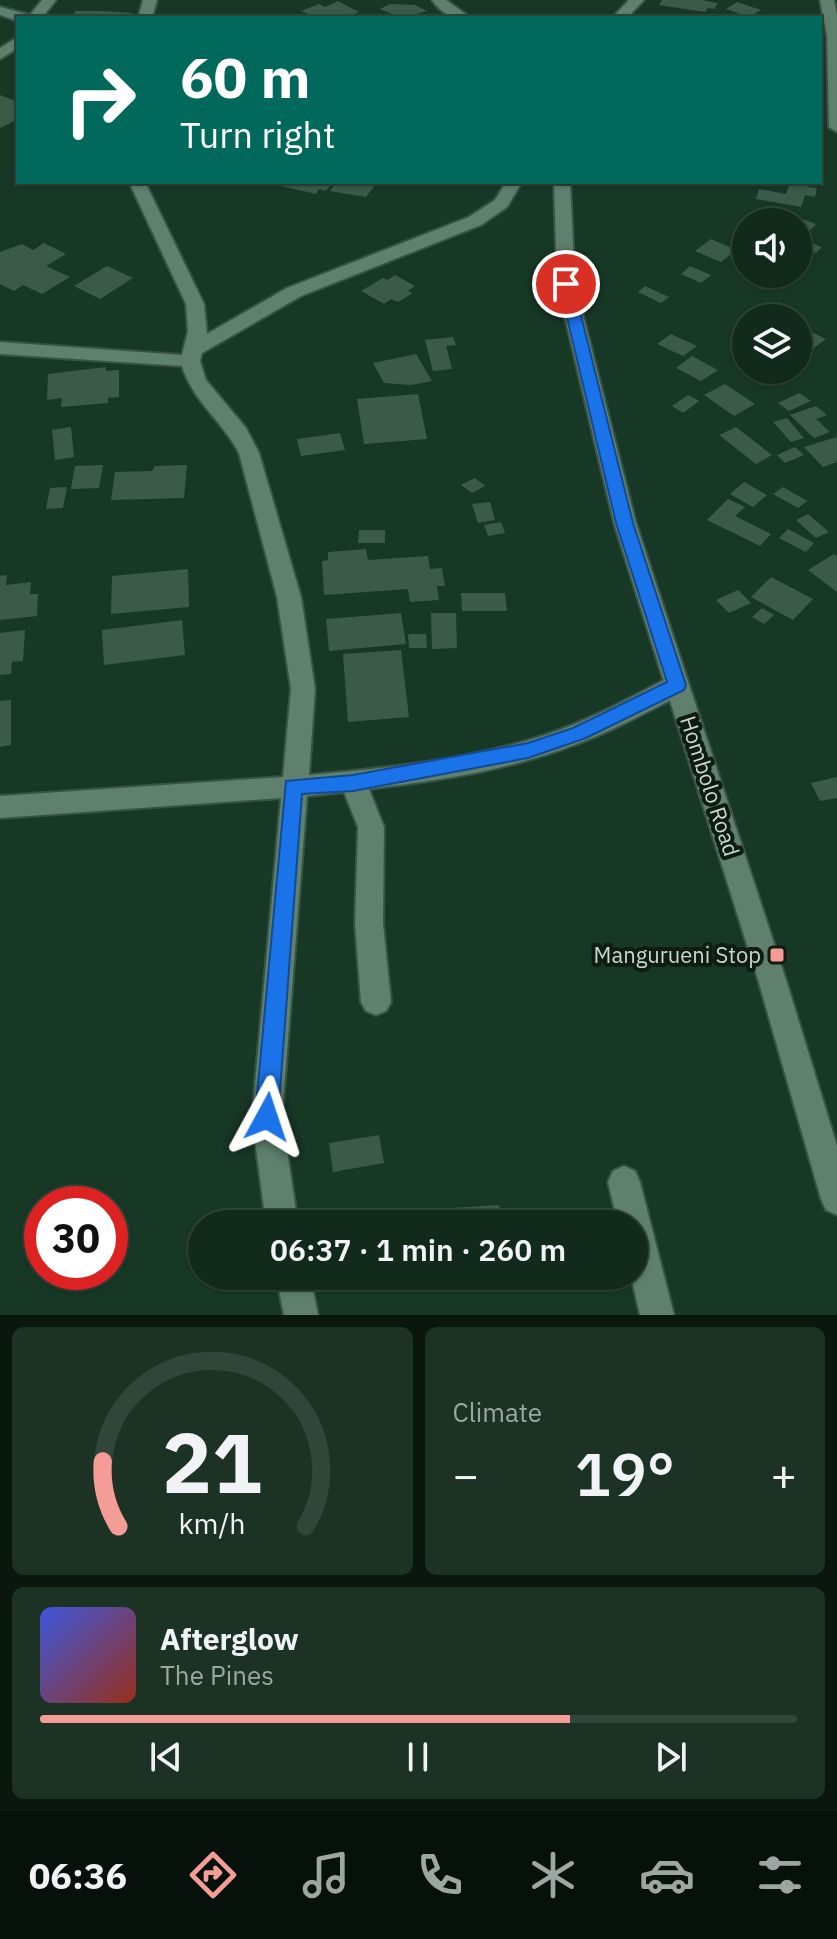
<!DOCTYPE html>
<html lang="en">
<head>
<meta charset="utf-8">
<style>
	:root { --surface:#122a1c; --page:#1b3225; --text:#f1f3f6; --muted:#9ca7a3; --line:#31463b; --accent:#f59c96 }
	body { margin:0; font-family:"IBM Plex Sans",sans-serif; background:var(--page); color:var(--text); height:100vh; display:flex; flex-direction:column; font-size:30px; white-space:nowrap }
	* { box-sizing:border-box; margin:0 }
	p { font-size:26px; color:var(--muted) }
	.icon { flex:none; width:44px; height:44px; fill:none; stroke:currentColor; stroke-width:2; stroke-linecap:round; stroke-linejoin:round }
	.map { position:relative; height:1315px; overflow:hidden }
	.sheet { display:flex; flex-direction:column; gap:12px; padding:12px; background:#0a170f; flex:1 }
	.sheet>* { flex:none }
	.top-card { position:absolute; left:16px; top:16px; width:806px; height:168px; border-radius:0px; box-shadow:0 2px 6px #0004,0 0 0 2px var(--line); background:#00695c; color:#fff; overflow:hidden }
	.fabs { position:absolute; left:732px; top:208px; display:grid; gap:16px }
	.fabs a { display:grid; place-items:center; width:80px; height:80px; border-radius:50%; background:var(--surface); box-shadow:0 2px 6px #0004,0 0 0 2px var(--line); font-size:40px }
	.speed { position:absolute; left:24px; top:1186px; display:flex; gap:16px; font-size:40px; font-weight:700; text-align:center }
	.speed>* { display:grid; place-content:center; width:104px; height:104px; border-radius:50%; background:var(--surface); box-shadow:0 2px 6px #0004,0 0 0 2px var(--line); line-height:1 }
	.speed .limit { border:12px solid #d22; background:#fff; color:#111 }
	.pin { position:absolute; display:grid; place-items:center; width:68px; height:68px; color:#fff; margin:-34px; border:4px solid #fff; border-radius:50%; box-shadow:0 2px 8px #0007 }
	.me { position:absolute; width:88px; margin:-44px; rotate:5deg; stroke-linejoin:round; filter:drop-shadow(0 0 6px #0008) }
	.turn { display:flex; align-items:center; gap:28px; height:168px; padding:0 32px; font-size:36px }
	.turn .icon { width:104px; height:104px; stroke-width:2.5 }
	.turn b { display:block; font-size:56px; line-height:68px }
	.big { font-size:60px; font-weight:600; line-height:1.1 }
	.sheet .card { flex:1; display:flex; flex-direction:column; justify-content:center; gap:12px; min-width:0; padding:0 28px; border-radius:12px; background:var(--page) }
	.sheet .dial { align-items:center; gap:0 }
	.dial svg { height:208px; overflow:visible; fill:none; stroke:var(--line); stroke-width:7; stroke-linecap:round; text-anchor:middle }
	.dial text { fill:var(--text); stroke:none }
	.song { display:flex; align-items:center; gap:24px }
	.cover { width:96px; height:96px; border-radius:12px; background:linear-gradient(135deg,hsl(230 70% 55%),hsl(10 70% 35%)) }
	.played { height:8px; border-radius:4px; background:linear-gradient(90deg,var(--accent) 70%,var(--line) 70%) }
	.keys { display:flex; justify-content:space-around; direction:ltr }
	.heat { display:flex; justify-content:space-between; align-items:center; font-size:44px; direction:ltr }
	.sheet .tiles { flex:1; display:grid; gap:12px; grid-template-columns:1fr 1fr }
	.card:last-child { grid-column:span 2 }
	.trip { position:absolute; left:188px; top:1210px; width:460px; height:80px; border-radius:40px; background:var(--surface); box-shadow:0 2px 6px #0004,0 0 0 2px var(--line); font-weight:600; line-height:80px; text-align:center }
	.tabs { display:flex; height:128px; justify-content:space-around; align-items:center; background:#07110b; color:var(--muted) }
	.tabs .icon { width:56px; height:56px }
	.tabs .current { color:var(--accent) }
	.tabs b { font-size:36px; color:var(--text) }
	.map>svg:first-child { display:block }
	.building { fill:#3b5b48 }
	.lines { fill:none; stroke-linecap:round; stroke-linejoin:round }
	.minor-casing { stroke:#385345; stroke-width:4 }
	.tertiary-casing { stroke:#385345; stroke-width:4 }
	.minor { fill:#5e806c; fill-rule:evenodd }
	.tertiary { fill:#5e806c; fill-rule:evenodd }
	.route { fill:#1a73e8; stroke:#114b97; stroke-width:2 }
	.poi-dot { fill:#f59c96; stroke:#0e1c14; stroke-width:3 }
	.labels { text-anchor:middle; stroke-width:8; stroke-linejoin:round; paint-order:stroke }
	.street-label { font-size:22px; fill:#c8dacf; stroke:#0e1c14 }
	.poi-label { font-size:22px; fill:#c8dacf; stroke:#0e1c14; text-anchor:end }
</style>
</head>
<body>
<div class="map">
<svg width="837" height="1315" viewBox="0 0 837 1315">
	<rect width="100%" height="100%" fill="#183826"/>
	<g class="building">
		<polygon points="662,0 702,0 718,3 714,9 708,8 705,12 659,5"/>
		<polygon points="338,1 359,12 344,18 299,18 308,14 301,11 319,4 325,7"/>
		<polygon points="737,2 761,10 749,17 726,9"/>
		<polygon points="390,4 415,5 427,11 401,18 380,9"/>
		<polygon points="76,11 101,11 133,13 129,18 70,18"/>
		<polygon points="0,95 18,102 18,119 0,128"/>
		<polygon points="263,182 333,182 326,191 319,189 316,194"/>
		<polygon points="336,182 377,182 366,197 330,191"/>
		<polygon points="790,182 809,182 808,187 817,188 815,197 805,195 801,207 756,199 759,189 786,194"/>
		<polygon points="788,214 816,224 804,236 798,234 798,222 780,222"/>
		<polygon points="711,239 736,250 721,262 695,251"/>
		<polygon points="800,239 822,247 816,253 798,246"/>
		<polygon points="44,243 66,254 46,266 70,277 42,294 23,285 14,291 0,284 0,252 22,244 33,250"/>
		<polygon points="107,266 133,278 100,299 74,286"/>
		<polygon points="690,266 711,275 701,283 681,274"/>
		<polygon points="757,274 797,274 803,277 783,288"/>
		<polygon points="395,275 415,286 408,291 413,293 398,302 391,299 384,304 361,291 383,278 387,280"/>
		<polygon points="645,286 669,297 661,303 638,292"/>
		<polygon points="785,304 797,310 785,318 769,314"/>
		<polygon points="809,331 826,339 811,350 798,343 798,339"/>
		<polygon points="671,334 697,346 683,356 657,344"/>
		<polygon points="453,337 456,345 446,346 452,369 433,371 425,340"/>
		<polygon points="416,354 432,381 411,385 384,383 373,363"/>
		<polygon points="692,356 718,370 701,381 676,368"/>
		<polygon points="106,367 106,371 119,370 119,397 108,398 108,403 61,407 62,398 47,400 48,374"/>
		<polygon points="725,384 755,404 734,416 704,395"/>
		<polygon points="799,393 811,401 789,411 778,403"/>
		<polygon points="418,394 427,439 364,444 357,399"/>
		<polygon points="688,395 699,401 683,413 672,406"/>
		<polygon points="816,406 827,415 816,419 830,432 814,438 790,415"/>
		<polygon points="787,418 804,438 791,442 773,422"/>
		<polygon points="71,427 74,457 55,460 52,430"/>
		<polygon points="736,427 772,455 756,464 719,435"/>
		<polygon points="340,433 345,450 301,456 297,439"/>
		<polygon points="837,437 837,462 823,467 804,447"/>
		<polygon points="795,447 804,455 785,463 777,455"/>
		<polygon points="103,465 99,488 71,489 75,466"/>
		<polygon points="187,465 184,498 111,500 115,472 152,471 155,466"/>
		<polygon points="475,478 485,486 472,493 461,485"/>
		<polygon points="744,482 767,495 753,507 730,494"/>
		<polygon points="67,487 63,508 46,509 50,488"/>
		<polygon points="783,487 807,501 798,508 773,494"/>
		<polygon points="728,499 745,507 735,516 771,534 760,546 707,520"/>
		<polygon points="490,502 495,520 478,523 472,504"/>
		<polygon points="808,514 829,532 816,538 796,520"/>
		<polygon points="501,522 505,533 488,536 484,525"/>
		<polygon points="788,529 814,543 806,552 779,538"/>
		<polygon points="359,530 385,530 385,543 358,543"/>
		<polygon points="366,549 368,560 428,556 430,569 442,568 445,586 437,586 439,600 410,602 408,589 324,595 322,561 328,560 328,552"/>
		<polygon points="834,554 837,556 837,592 808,570"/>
		<polygon points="188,569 189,607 111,614 112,576"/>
		<polygon points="7,575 6,585 31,582 30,594 38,594 37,616 0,620 0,576"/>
		<polygon points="771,577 813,599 793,620 751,597"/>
		<polygon points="738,590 751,603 729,613 716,600"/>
		<polygon points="461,593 505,593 507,611 462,611"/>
		<polygon points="762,608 774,615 764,624 752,617"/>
		<polygon points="401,613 406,644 329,651 326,619"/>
		<polygon points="431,613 456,613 457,648 432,649"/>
		<polygon points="182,620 185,655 104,665 102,630"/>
		<polygon points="25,630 23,661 12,662 11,674 0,675 0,633"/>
		<polygon points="408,634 426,634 427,648 409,648"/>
		<polygon points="401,650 409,717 348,722 343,654"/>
		<polygon points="11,700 11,745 0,747 0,701"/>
		<polygon points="837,777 837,798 820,801 811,783"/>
		<polygon points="379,1135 384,1163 333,1172 329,1143"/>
		<polygon points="499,1205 501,1224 374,1224 373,1213"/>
		<polygon points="376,1276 443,1276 444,1283 376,1287"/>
	</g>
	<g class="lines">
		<defs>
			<g id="minor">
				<polygon points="42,0 56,0 42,18 18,18 18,21 0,15 0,7 30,15"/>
				<polygon points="143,0 157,0 152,18 138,18"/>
				<path d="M432,0H446L471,18C453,18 443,16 432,0Z"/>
				<polygon points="820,0 834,0 837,15 837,132 829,127 827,36"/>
				<polygon points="18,37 18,48 0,59 0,48"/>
				<path d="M129,182H145L204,304L207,334L287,288L469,217L495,200L506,182H522L507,207L481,225L301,296L202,353L200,361L206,380L246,428L259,453L301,597L315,689L309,775C387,768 470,760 545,735C588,721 628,699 668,678L677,676L686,678L689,685L686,692C649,711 613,731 574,745C509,770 438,781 369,789L384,827L383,923L391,1002L386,1011L376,1015L366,1011L361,1002L355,923L358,827L344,792L307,796L282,1117L298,1224H266L252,1117L281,798L0,818V796L283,777L291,689L277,597L239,453C223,422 192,400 182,366L0,354V342L182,355L188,331L186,304Z"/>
				<polygon points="624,1166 635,1171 640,1182 674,1315 640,1315 631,1276 634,1276 634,1224 618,1224 608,1182 613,1171"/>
				<polygon points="276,1276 310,1276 318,1315 284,1315"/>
			</g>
			<g id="tertiary">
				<polygon points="629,0 644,0 627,18 612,18"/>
				<polygon points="554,182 570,182 575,284 636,523 787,983 837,1146 837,1215 826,1210 821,1199 759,983 614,523 557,284"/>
			</g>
		</defs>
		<use href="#minor" class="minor-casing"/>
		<use href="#tertiary" class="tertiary-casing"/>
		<use href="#minor" class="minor"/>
		<use href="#tertiary" class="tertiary"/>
	</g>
	<polygon class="route" points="566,280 573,284 633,523 686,685 684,690 586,738 528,758 353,791 302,794 278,1117 275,1125 267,1129 258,1125 255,1117 286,781 353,775 528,743 573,728 667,682 616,523 559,284"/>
	<rect class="poi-dot" x="769" y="947" width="16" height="16" rx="4"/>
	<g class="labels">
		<g class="street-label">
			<text transform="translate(710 786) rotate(72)" y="8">Hombolo Road</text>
		</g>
		<g class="poi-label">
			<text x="761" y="963">Mangurueni Stop</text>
		</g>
	</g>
</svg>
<div class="fabs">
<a><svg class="icon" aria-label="sound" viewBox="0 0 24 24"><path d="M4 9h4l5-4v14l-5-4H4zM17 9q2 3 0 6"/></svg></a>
<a><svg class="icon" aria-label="layers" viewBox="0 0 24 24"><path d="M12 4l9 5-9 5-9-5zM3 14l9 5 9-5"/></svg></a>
</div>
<div class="speed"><div class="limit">30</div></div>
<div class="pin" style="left:566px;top:284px;background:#d93025"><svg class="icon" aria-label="arrive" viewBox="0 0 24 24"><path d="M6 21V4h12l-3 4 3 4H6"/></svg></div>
<svg class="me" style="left:267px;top:1117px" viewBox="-20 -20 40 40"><path d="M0-17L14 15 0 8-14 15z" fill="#1a73e8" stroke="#fff" stroke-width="4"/></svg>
<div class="trip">06:37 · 1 min · 260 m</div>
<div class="top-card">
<div class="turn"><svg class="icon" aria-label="right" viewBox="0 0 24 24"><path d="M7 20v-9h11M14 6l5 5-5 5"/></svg><div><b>60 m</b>Turn right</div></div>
</div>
</div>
<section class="sheet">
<div class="tiles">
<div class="card dial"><svg viewBox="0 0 100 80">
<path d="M14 69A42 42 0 1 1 86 69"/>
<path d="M14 69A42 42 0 0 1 8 44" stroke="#f59c96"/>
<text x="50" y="56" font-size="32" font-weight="700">21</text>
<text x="50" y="72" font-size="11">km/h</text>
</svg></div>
<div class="card"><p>Climate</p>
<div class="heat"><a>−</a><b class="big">19°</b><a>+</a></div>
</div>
<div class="card">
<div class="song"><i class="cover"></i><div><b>Afterglow</b><p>The Pines</p></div></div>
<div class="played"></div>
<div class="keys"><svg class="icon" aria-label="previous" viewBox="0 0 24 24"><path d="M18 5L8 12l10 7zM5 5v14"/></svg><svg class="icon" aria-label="pause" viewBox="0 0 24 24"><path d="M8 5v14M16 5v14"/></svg><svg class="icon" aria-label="next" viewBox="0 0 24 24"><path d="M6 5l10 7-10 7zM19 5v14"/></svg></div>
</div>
</div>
</section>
<nav class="tabs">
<b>06:36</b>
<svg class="icon current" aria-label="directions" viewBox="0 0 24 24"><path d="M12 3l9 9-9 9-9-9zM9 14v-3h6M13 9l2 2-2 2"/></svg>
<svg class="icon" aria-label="music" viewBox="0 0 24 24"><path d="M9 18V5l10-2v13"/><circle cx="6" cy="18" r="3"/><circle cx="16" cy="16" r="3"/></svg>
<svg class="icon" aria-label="phone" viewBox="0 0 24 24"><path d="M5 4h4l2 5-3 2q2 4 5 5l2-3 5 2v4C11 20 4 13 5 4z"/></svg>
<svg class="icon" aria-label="climate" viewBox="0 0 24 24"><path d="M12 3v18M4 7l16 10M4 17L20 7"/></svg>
<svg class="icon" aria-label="car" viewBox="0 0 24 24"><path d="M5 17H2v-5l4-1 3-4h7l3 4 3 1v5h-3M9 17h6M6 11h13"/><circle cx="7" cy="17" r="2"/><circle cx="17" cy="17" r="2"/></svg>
<svg class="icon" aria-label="filters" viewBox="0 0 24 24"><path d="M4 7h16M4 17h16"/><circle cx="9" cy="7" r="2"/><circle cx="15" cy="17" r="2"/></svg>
</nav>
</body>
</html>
